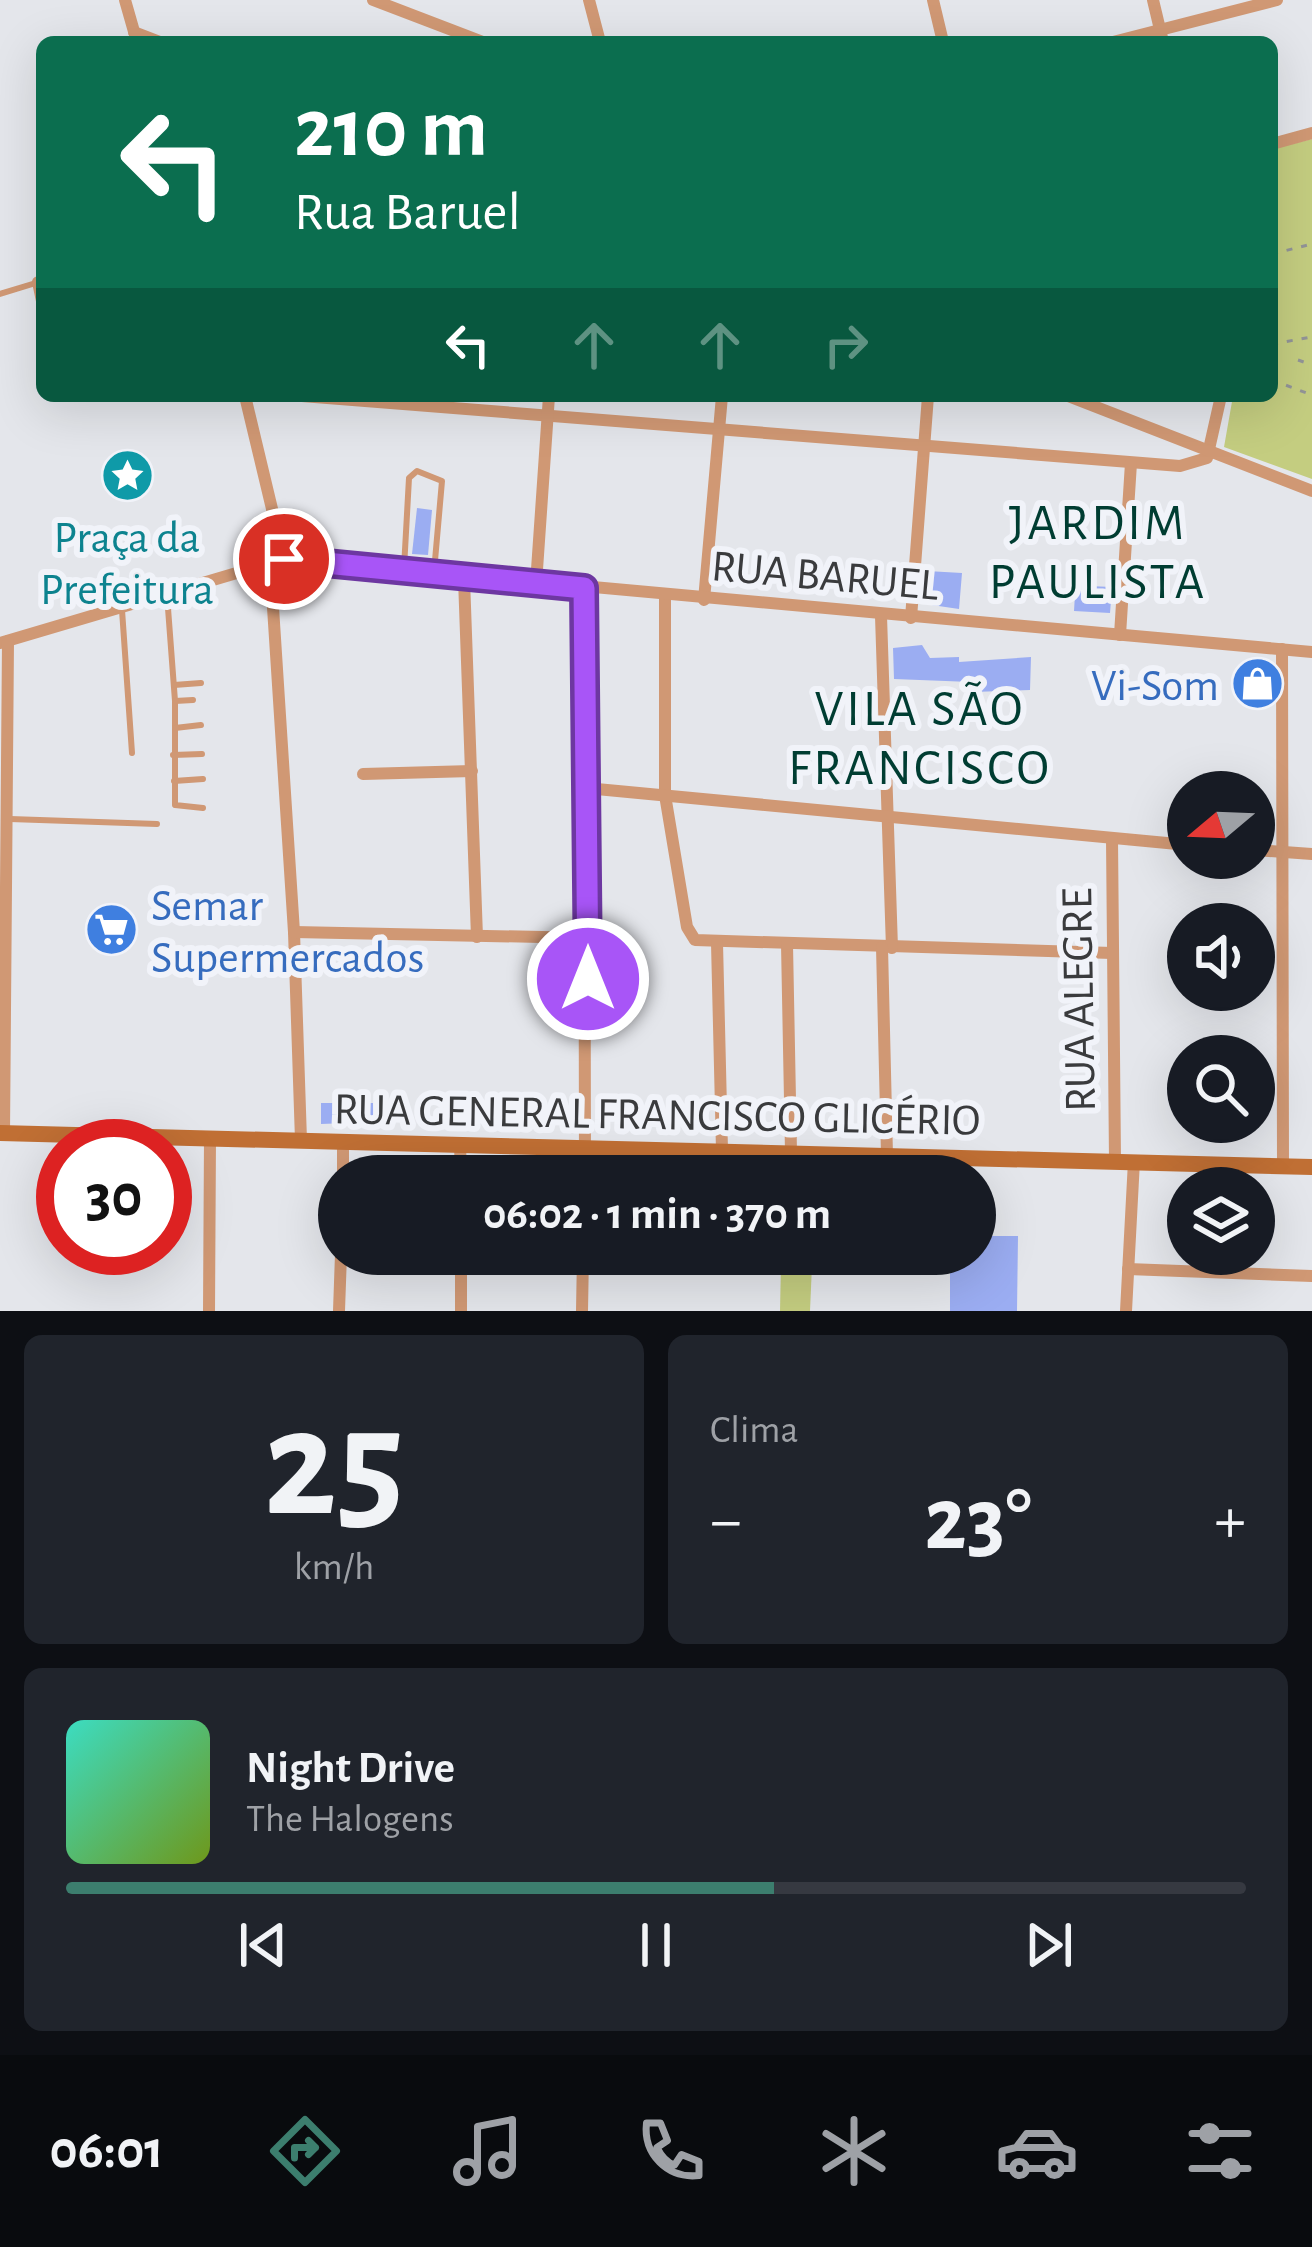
<!DOCTYPE html>
<html lang="pt">
<head>
<meta charset="utf-8">
<style>
	:root { --surface:#171b24; --page:#20242c; --text:#f1f3f6; --muted:#9ea1a6; --line:#363941; --accent:#3c7e6e }
	body { margin:0; font-family:"Alegreya Sans",sans-serif; background:var(--page); color:var(--text); height:100vh; display:flex; flex-direction:column; font-size:45px; white-space:nowrap }
	* { box-sizing:border-box; margin:0 }
	p { font-size:39px; color:var(--muted) }
	.icon { flex:none; width:66px; height:66px; fill:none; stroke:currentColor; stroke-width:2; stroke-linecap:round; stroke-linejoin:round }
	.map { position:relative; height:1311px; overflow:hidden }
	.sheet { display:flex; flex-direction:column; gap:24px; padding:24px; background:#0d0f14; flex:1 }
	.sheet>* { flex:none }
	.top-card { position:absolute; left:36px; top:36px; width:1242px; height:366px; border-radius:18px; box-shadow:0 12px 48px #0002; background:#0b6e4f; color:#fff; overflow:hidden }
	.needle { width:78px; rotate:251deg }
	.buttons { position:absolute; left:1167px; top:771px; display:grid; gap:24px }
	.buttons a { display:grid; place-items:center; width:108px; height:108px; border-radius:50%; background:var(--surface); box-shadow:0 12px 48px #0002; font-size:60px }
	.speed { position:absolute; left:36px; top:1119px; display:flex; gap:24px; font-size:60px; font-weight:700; text-align:center }
	.speed>* { display:grid; place-content:center; width:156px; height:156px; border-radius:50%; background:var(--surface); box-shadow:0 12px 48px #0002; line-height:1 }
	.speed .limit { border:18px solid #d22; background:#fff; color:#111 }
	.pin { position:absolute; display:grid; place-items:center; width:102px; height:102px; color:#fff; margin:-51px; border:6px solid #fff; border-radius:50%; box-shadow:0 3px 12px #0007 }
	.me { position:absolute; width:132px; margin:-66px; rotate:0deg; stroke-linejoin:round; filter:drop-shadow(0 0 9px #0008) }
	.turn { display:flex; align-items:center; gap:42px; height:252px; padding:0 60px; font-size:54px }
	.turn .icon { width:156px; height:156px; stroke-width:2.5 }
	.turn b { display:block; font-size:84px; line-height:102px }
	.lanes { display:flex; align-items:center; height:114px; padding:0 60px; background:#0003; justify-content:center; gap:60px; direction:ltr }
	.lanes .off { opacity:.35 }
	.big { font-size:90px; font-weight:700; line-height:1.1 }
	.sheet .card { flex:1; display:flex; flex-direction:column; justify-content:center; gap:18px; min-width:0; padding:0 42px; border-radius:18px; background:var(--page) }
	.sheet .dial { align-items:center; gap:0 }
	.dial b { font-size:156px; line-height:1 }
	.song { display:flex; align-items:center; gap:36px }
	.cover { width:144px; height:144px; border-radius:18px; background:linear-gradient(135deg,hsl(170 70% 55%),hsl(80 70% 35%)) }
	.played { height:12px; border-radius:6px; background:linear-gradient(90deg,var(--accent) 60%,var(--line) 60%) }
	.keys { display:flex; justify-content:space-around; direction:ltr }
	.heat { display:flex; justify-content:space-between; align-items:center; font-size:66px; direction:ltr }
	.sheet .tiles { flex:1; display:grid; gap:24px; grid-template-columns:1fr 1fr }
	.card:last-child { grid-column:span 2 }
	.trip { position:absolute; left:318px; top:1155px; width:678px; height:120px; border-radius:60px; background:var(--surface); box-shadow:0 12px 48px #0002; font-weight:700; line-height:120px; text-align:center }
	.tabs { display:flex; height:192px; justify-content:space-around; align-items:center; background:#090b0e; color:var(--muted) }
	.tabs .icon { width:84px; height:84px }
	.tabs .selected { color:var(--accent) }
	.tabs b { font-size:54px; color:var(--text) }
	.map>svg:first-child { display:block }
	.green { fill:#c4cd80 }
	.building { fill:#9badf2 }
	.lines { fill:none; stroke-linecap:round; stroke-linejoin:round }
	.path { stroke:#929497; stroke-width:3; stroke-dasharray:6 9; stroke-linecap:butt }
	.lane { stroke:#d09874; stroke-width:6 }
	.street { stroke:#d09874; stroke-width:12 }
	.secondary { stroke:#c06f34; stroke-width:16 }
	.route-casing { stroke:#6d37a1; stroke-width:30 }
	.route { stroke:#a855f7; stroke-width:21 }
	.labels { text-anchor:middle; stroke-width:12; stroke-linejoin:round; paint-order:stroke }
	.culture-label { font-size:45px; fill:#0d838f; stroke:#f1f3f9 }
	.street-label { font-size:45px; fill:#3a3b3d; stroke:#f1f3f9 }
	.shop-label { font-size:45px; fill:#366cbe; stroke:#f1f3f9; text-anchor:end }
	.quarter-label { font-size:51px; letter-spacing:3px; fill:#003d32; stroke:#f1f3f9 }
</style>
</head>
<body>
<div class="map">
<svg width="1312" height="1311" viewBox="0 0 1312 1311">
	<rect width="100%" height="100%" fill="#e4e6eb"/>
	<g class="green">
		<polygon points="1312,139 1312,479 1224,447 1233,396 1272,396 1272,149"/>
		<polygon points="781,1264 812,1265 810,1311 780,1311"/>
	</g>
	<g class="building">
		<polygon points="417,508 432,510 428,555 412,554"/>
		<polygon points="927,571 962,573 959,609 925,604"/>
		<polygon points="1076,578 1088,578 1088,586 1112,587 1110,613 1074,611"/>
		<polygon points="922,645 930,658 959,657 959,662 1031,657 1030,690 972,692 971,682 894,679 893,648"/>
		<polygon points="1251,661 1264,662 1265,709 1251,706"/>
		<polygon points="321,1103 373,1103 374,1122 321,1124"/>
		<polygon points="975,1236 1018,1236 1017,1311 950,1311 950,1254 975,1254"/>
	</g>
	<g class="lines">
		<g class="path">
			<polyline points="1272,254 1312,244"/>
			<polyline points="1272,344 1312,337"/>
			<polyline points="1298,360 1312,365"/>
			<polyline points="1272,380 1312,395"/>
		</g>
		<g class="lane">
			<polyline points="0,294 39,282"/>
			<polyline points="404,568 409,478 417,471 442,481 434,572"/>
			<polyline points="167,595 175,701 175,805 203,808"/>
			<polyline points="122,610 132,753"/>
			<polyline points="174,685 201,683"/>
			<polyline points="175,701 193,700"/>
			<polyline points="175,728 201,725"/>
			<polyline points="173,755 202,754"/>
			<polyline points="174,781 203,779"/>
			<polyline points="10,819 157,824"/>
		</g>
		<g class="street">
			<polyline points="125,0 137,42"/>
			<polyline points="373,0 483,42"/>
			<polyline points="589,0 600,42"/>
			<polyline points="933,0 943,42"/>
			<polyline points="1153,0 1163,42"/>
			<polyline points="134,32 160,42"/>
			<polyline points="1113,42 1277,0"/>
			<polyline points="1272,144 1312,133"/>
			<polyline points="38,282 42,301"/>
			<polyline points="72,396 93,396"/>
			<polyline points="245,396 284,559"/>
			<polyline points="302,396 1180,466 1207,458 1221,396"/>
			<polyline points="1068,396 1312,491"/>
			<polyline points="270,561 294,932 301,1140"/>
			<polyline points="464,579 477,937"/>
			<polyline points="536,584 549,396"/>
			<polyline points="584,588 585,1176"/>
			<polyline points="665,597 665,795 687,927 695,940 1112,953"/>
			<polyline points="704,600 722,396"/>
			<polyline points="881,616 892,948"/>
			<polyline points="911,618 928,396"/>
			<polyline points="1120,635 1131,463"/>
			<polyline points="0,643 284,559 1312,652"/>
			<polyline points="1282,649 1283,1165"/>
			<polyline points="363,774 472,771"/>
			<polyline points="586,788 1188,845"/>
			<polyline points="1112,839 1115,1161"/>
			<polyline points="1254,850 1312,854"/>
			<polyline points="294,932 588,938"/>
			<polyline points="717,943 722,1150"/>
			<polyline points="787,944 791,1152"/>
			<polyline points="882,947 887,1155"/>
			<polyline points="4,1133 8,641"/>
			<polyline points="460,1144 461,1176"/>
			<polyline points="343,1176 343,1141"/>
			<polyline points="1128,1269 1312,1276"/>
			<polyline points="209,1311 210,1138"/>
			<polyline points="339,1311 341,1254"/>
			<polyline points="461,1311 461,1254"/>
			<polyline points="582,1311 583,1254"/>
			<polyline points="1126,1311 1134,1161"/>
		</g>
		<polyline class="secondary" points="0,1133 1312,1167"/>
	</g>
	<g class="lines">
		<defs>
			<polyline id="route" points="284,559 584,588 588,979"/>
		</defs>
		<use href="#route" class="route-casing"/>
		<use href="#route" class="route"/>
	</g>
	<defs>
		<symbol id="sight-disc" viewBox="-11 -11 22 22"><circle r="9.5" fill="#0f9aa8" stroke="#f1f3f9"/><path d="M0-6L1.8-2.2L6-1.7L2.9 1.2L3.7 5.4L0 3.3L-3.7 5.4L-2.9 1.2L-6-1.7L-1.8-2.2Z" fill="#fff"/></symbol>
		<symbol id="shop-disc" viewBox="-11 -11 22 22"><circle r="9.5" fill="#3f7fe0" stroke="#f1f3f9"/><path d="M-5-2.5h2.3a2.7 3.5 0 0 1 5.4 0H5L5.5 6h-11ZM-1.5-2.5h3a1.5 2.3 0 0 0-3 0Z" fill="#fff"/></symbol>
		<symbol id="supermarket-disc" viewBox="-11 -11 22 22"><circle r="9.5" fill="#3f7fe0" stroke="#f1f3f9"/><path d="M-6-5.5h2.5l.6 2H6L4.5 2H-2.5L-4.4-4H-6ZM-1.5 3.2a1.3 1.3 0 1 0 .1 0ZM3 3.2a1.3 1.3 0 1 0 .1 0Z" fill="#fff"/></symbol>
	</defs>
	<g fill-rule="evenodd">
		<use href="#sight-disc" x="98" y="446" width="59" height="59"/>
		<use href="#shop-disc" x="1228" y="654" width="59" height="59"/>
		<use href="#supermarket-disc" x="82" y="900" width="59" height="59"/>
	</g>
	<g class="labels">
		<g class="culture-label">
			<text x="127" y="552">Praça da<tspan x="127" dy="52">Prefeitura</tspan></text>
		</g>
		<g class="street-label">
			<text transform="translate(825 574) rotate(5)" y="16">RUA BARUEL</text>
			<text transform="translate(1077 1000) rotate(-91)" y="16">RUA ALEGRE</text>
			<text transform="translate(657 1113) rotate(1)" y="16">RUA GENERAL FRANCISCO GLICÉRIO</text>
		</g>
		<g class="shop-label">
			<text x="1219" y="700">Vi-Som</text>
			<text x="151" y="920" text-anchor="start">Semar<tspan x="151" dy="52">Supermercados</tspan></text>
		</g>
		<g class="quarter-label">
			<text x="1098" y="539">JARDIM<tspan x="1098" dy="59">PAULISTA</tspan></text>
			<text x="920" y="725">VILA SÃO<tspan x="920" dy="59">FRANCISCO</tspan></text>
		</g>
	</g>
</svg>
<div class="buttons">
<a><svg class="needle" viewBox="-14 -14 28 28"><path d="M0-13l5 13h-10z" fill="#e53935"/><path d="M0 13l5-13h-10z" fill="#9ea1a6"/></svg></a>
<a><svg class="icon" aria-label="sound" viewBox="0 0 24 24"><path d="M4 9h4l5-4v14l-5-4H4zM17 9q2 3 0 6"/></svg></a>
<a><svg class="icon" aria-label="search" viewBox="0 0 24 24"><circle cx="10" cy="10" r="6"/><path d="M15 15l6 6"/></svg></a>
<a><svg class="icon" aria-label="layers" viewBox="0 0 24 24"><path d="M12 4l9 5-9 5-9-5zM3 14l9 5 9-5"/></svg></a>
</div>
<div class="speed"><div class="limit">30</div></div>
<div class="pin" style="left:284px;top:559px;background:#d93025"><svg class="icon" aria-label="arrive" viewBox="0 0 24 24"><path d="M6 21V4h12l-3 4 3 4H6"/></svg></div>
<svg class="me" style="left:588px;top:979px" viewBox="-20 -20 40 40"><circle r="17" fill="#a855f7" stroke="#fff" stroke-width="3"/><path d="M0-11L8 9 0 5-8 9z" fill="#fff"/></svg>
<div class="trip">06:02 · 1 min · 370 m</div>
<div class="top-card">
<div class="turn"><svg class="icon" aria-label="left" viewBox="0 0 24 24"><path d="M17 20v-9H6M10 6l-5 5 5 5"/></svg><div><b>210 m</b>Rua Baruel</div></div>
<div class="lanes"><svg class="icon" aria-label="left" viewBox="0 0 24 24"><path d="M17 20v-9H6M10 6l-5 5 5 5"/></svg><svg class="icon off" aria-label="ahead" viewBox="0 0 24 24"><path d="M12 20V5M6 11l6-6 6 6"/></svg><svg class="icon off" aria-label="ahead" viewBox="0 0 24 24"><path d="M12 20V5M6 11l6-6 6 6"/></svg><svg class="icon off" aria-label="right" viewBox="0 0 24 24"><path d="M7 20v-9h11M14 6l5 5-5 5"/></svg></div>
</div>
</div>
<section class="sheet">
<div class="tiles">
<div class="card dial"><b>25</b><p>km/h</p></div>
<div class="card"><p>Clima</p>
<div class="heat"><a>−</a><b class="big">23°</b><a>+</a></div>
</div>
<div class="card">
<div class="song"><i class="cover"></i><div><b>Night Drive</b><p>The Halogens</p></div></div>
<div class="played"></div>
<div class="keys"><svg class="icon" aria-label="previous" viewBox="0 0 24 24"><path d="M18 5L8 12l10 7zM5 5v14"/></svg><svg class="icon" aria-label="pause" viewBox="0 0 24 24"><path d="M8 5v14M16 5v14"/></svg><svg class="icon" aria-label="next" viewBox="0 0 24 24"><path d="M6 5l10 7-10 7zM19 5v14"/></svg></div>
</div>
</div>
</section>
<nav class="tabs">
<b>06:01</b>
<svg class="icon selected" aria-label="directions" viewBox="0 0 24 24"><path d="M12 3l9 9-9 9-9-9zM9 14v-3h6M13 9l2 2-2 2"/></svg>
<svg class="icon" aria-label="music" viewBox="0 0 24 24"><path d="M9 18V5l10-2v13"/><circle cx="6" cy="18" r="3"/><circle cx="16" cy="16" r="3"/></svg>
<svg class="icon" aria-label="phone" viewBox="0 0 24 24"><path d="M5 4h4l2 5-3 2q2 4 5 5l2-3 5 2v4C11 20 4 13 5 4z"/></svg>
<svg class="icon" aria-label="climate" viewBox="0 0 24 24"><path d="M12 3v18M4 7l16 10M4 17L20 7"/></svg>
<svg class="icon" aria-label="car" viewBox="0 0 24 24"><path d="M5 17H2v-5l4-1 3-4h7l3 4 3 1v5h-3M9 17h6M6 11h13"/><circle cx="7" cy="17" r="2"/><circle cx="17" cy="17" r="2"/></svg>
<svg class="icon" aria-label="filters" viewBox="0 0 24 24"><path d="M4 7h16M4 17h16"/><circle cx="9" cy="7" r="2"/><circle cx="15" cy="17" r="2"/></svg>
</nav>
</body>
</html>
